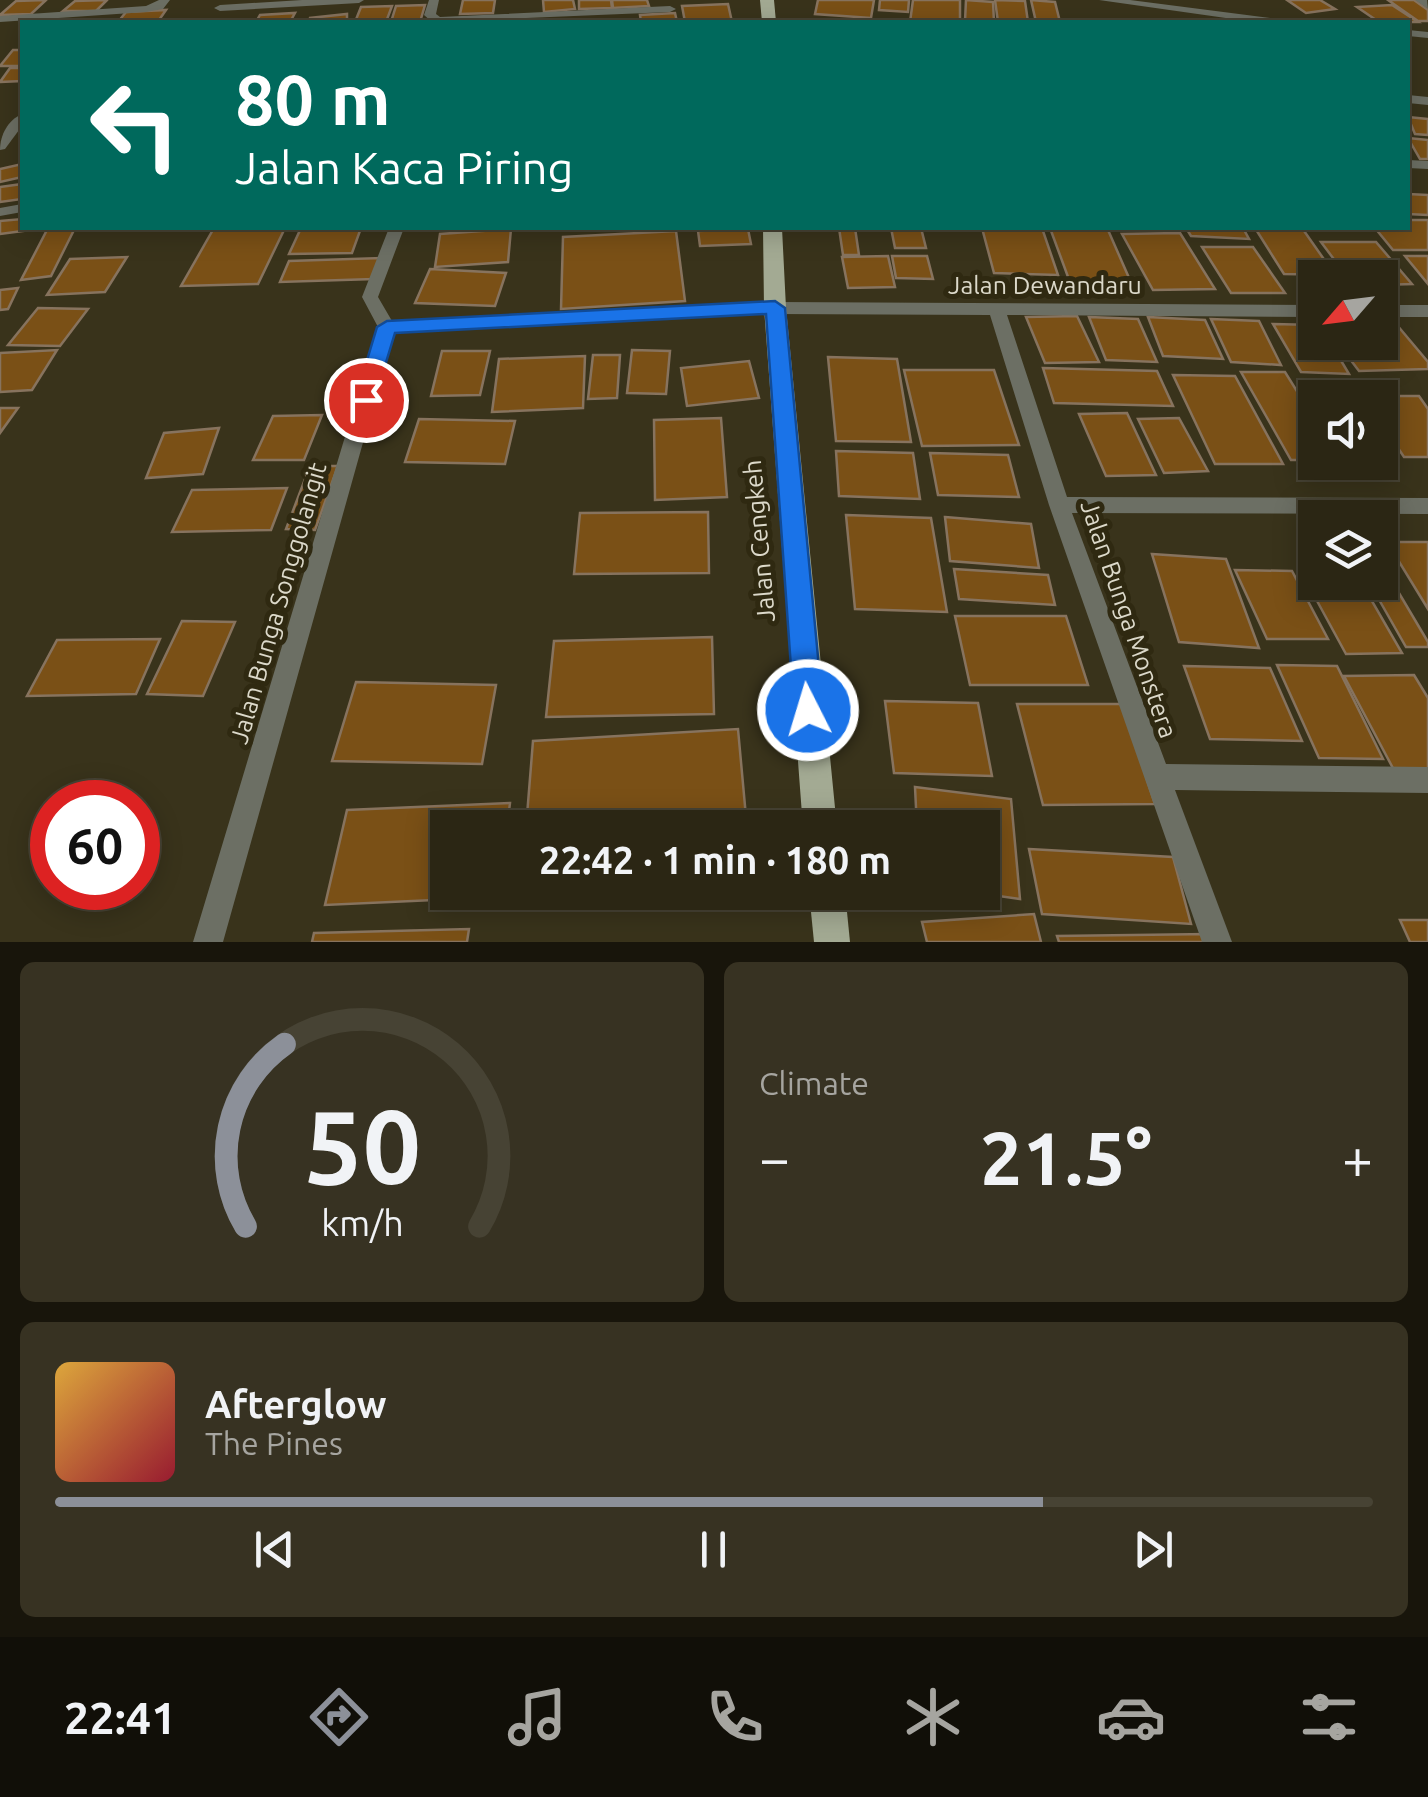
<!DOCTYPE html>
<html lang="en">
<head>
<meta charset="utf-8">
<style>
	:root { --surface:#2b2614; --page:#373222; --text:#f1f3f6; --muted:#a6a5a0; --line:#474334; --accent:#8c9099 }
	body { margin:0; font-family:Ubuntu,sans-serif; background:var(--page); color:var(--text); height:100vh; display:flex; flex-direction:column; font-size:38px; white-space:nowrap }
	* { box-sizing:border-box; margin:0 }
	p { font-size:32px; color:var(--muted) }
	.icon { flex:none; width:55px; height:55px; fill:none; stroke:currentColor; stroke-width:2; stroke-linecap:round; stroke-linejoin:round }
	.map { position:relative; height:942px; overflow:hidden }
	.side { display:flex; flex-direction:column; gap:20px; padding:20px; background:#18150b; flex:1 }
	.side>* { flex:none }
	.hud { position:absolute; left:20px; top:20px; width:1390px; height:210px; border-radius:0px; box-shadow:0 5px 25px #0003,0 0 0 2px var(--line); background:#00695c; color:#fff; overflow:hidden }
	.needle { width:65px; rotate:242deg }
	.tools { position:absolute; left:1298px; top:260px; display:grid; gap:20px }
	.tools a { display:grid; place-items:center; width:100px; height:100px; border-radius:0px; background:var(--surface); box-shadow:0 5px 25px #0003,0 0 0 2px var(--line); font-size:50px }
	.speed { position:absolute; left:30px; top:780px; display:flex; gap:20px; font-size:50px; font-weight:700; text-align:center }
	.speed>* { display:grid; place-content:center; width:130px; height:130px; border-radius:50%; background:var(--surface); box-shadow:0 5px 25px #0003,0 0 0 2px var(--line); line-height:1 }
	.speed .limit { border:15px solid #d22; background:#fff; color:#111 }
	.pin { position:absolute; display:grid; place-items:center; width:85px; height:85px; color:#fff; margin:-42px; border:5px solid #fff; border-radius:50%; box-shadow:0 2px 10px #0007 }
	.me { position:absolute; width:110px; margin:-55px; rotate:355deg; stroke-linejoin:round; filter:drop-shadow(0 0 8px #0008) }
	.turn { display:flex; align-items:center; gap:35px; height:210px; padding:0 50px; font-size:45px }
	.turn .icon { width:130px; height:130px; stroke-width:2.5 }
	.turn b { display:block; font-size:70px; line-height:85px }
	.big { font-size:75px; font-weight:600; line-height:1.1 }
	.side .tile { flex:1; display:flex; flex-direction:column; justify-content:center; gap:15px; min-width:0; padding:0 35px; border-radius:15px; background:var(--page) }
	.side .dial { align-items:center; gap:0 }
	.dial svg { height:260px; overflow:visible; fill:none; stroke:var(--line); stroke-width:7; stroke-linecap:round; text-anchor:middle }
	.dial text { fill:var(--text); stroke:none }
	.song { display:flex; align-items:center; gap:30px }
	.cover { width:120px; height:120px; border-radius:15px; background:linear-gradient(135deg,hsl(40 70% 55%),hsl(350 70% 35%)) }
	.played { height:10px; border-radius:5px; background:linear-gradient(90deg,var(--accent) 75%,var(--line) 75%) }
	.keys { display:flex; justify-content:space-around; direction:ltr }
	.heat { display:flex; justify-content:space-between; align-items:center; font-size:55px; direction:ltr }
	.side .tiles { flex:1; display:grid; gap:20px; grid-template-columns:1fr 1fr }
	.tile:last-child { grid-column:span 2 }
	.trip { position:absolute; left:430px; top:810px; width:570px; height:100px; border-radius:0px; background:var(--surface); box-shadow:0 5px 25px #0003,0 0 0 2px var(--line); font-weight:600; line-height:100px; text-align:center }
	.tab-bar { display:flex; height:160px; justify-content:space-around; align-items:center; background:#110f08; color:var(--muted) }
	.tab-bar .icon { width:70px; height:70px }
	.tab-bar .on { color:var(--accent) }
	.tab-bar b { font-size:45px; color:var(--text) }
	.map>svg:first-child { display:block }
	.building { fill:#7a5016; stroke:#87735e; stroke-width:2.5 }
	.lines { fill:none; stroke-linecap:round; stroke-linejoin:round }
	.street { fill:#6c6f64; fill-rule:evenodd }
	.primary { fill:#a3aa93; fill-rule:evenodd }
	.route { fill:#1a73e8; stroke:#114b97; stroke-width:2.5 }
	.labels { text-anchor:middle; stroke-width:10; stroke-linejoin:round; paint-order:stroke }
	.street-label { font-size:25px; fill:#dcd9ca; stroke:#2f2911 }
</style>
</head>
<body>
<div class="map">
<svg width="1428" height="942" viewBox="0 0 1428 942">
	<rect width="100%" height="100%" fill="#39331b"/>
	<g class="building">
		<polygon points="46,0 31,14 0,15 16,1"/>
		<polygon points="107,0 96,11 63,11 75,1"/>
		<polygon points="463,0 495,0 493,13 460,14"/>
		<polygon points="543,0 573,0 575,9 544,12"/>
		<polygon points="579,0 611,0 612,8 579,9"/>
		<polygon points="612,0 647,0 649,6 613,8"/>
		<polygon points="818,0 874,0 871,18 815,14"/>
		<polygon points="880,0 909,0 908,12 879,10"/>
		<polygon points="913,0 960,0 960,22 910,22"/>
		<polygon points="966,0 993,2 994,22 965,21"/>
		<polygon points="995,0 1025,1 1028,22 998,22"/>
		<polygon points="1031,0 1055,2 1060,22 1036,22"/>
		<polygon points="1287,0 1320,0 1335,9 1306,13"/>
		<polygon points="1388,0 1414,0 1428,10 1428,21 1418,21"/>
		<polygon points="728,4 732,22 685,22 682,6"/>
		<polygon points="425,5 420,22 391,22 396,6"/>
		<polygon points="1392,5 1418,22 1379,22 1357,7"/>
		<polygon points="392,6 386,22 355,22 361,7"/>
		<polygon points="166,10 159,20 118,22 126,12"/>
		<polygon points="295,13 290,22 256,22 260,15"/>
		<polygon points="675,13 677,22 641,22 640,15"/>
		<polygon points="347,14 347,22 309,22 310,18"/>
		<polygon points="13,50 22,50 22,66 0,66"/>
		<polygon points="10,68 22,68 22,81 0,82"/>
		<polygon points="1408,117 1428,119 1428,135 1415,134"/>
		<polygon points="1408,138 1428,140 1428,159 1420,159"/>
		<polygon points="22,164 22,177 0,182 0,169"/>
		<polygon points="22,184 22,199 0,202 0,187"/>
		<polygon points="1408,194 1428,195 1428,215 1408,214"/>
		<polygon points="22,219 22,228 32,228 30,230 0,234 0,221"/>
		<polygon points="1408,220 1428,220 1428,250 1393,250 1375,228 1408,228"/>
		<polygon points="48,228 75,228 51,276 21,280"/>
		<polygon points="214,228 285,228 258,284 181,286"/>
		<polygon points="301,228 361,228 352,253 289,254"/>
		<polygon points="839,228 855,228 859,255 843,255"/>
		<polygon points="891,228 921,228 926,248 895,248"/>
		<polygon points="982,228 1042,228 1058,275 994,273"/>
		<polygon points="1050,228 1108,230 1133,287 1071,285"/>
		<polygon points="1186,228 1243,228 1249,239 1191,236"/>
		<polygon points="1255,228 1302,228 1335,275 1284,274"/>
		<polygon points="511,229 508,262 435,267 440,234"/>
		<polygon points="748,229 751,244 700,246 698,231"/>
		<polygon points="676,231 685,301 561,309 563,237"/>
		<polygon points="1180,233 1215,289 1153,290 1122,234"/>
		<polygon points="1321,242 1376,242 1412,284 1380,285 1380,278 1348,278"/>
		<polygon points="1202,247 1253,247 1285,293 1231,293"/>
		<polygon points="888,256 895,287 848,288 842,257"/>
		<polygon points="892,256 927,256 933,279 896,278"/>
		<polygon points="1405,256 1428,256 1428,284"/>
		<polygon points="127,257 105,292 47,295 70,259"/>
		<polygon points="381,258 374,279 280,282 289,261"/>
		<polygon points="430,269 506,273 495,306 415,303"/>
		<polygon points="18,288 8,309 0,310 0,290"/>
		<polygon points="38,308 88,309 60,346 8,345"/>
		<polygon points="1380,312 1386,312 1428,362 1428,369 1359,371 1337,342 1380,342"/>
		<polygon points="1077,316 1099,362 1045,363 1026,317"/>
		<polygon points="1089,317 1138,319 1157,362 1106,360"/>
		<polygon points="1148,317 1205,320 1223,359 1163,356"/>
		<polygon points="1211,319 1259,321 1281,365 1231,362"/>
		<polygon points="1273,324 1315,325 1315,342 1330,342 1349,374 1301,372"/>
		<polygon points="57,350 32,390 0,392 0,353"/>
		<polygon points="632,350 670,351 666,394 627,393"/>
		<polygon points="442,351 490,351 480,395 431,396"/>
		<polygon points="593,355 620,355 617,398 588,399"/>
		<polygon points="585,356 583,408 492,412 499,359"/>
		<polygon points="828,357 897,359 911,442 836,441"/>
		<polygon points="749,361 759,398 687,406 681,368"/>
		<polygon points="1043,368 1157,371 1173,406 1054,403"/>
		<polygon points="904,370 994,370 1019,445 922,446"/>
		<polygon points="1241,372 1285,372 1315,420 1315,460 1291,460"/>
		<polygon points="1173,375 1235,376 1283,464 1215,464"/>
		<polygon points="1363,396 1419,396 1428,409 1428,457 1404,457 1380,421 1380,398"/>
		<polygon points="0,408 18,408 0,433"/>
		<polygon points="1127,413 1156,475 1106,476 1079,414"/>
		<polygon points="322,415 304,460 253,460 273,416"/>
		<polygon points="721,418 727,497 655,500 654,420"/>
		<polygon points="1179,418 1208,471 1164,473 1138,419"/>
		<polygon points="419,419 515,421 505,464 405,462"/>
		<polygon points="219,428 203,474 146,478 164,433"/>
		<polygon points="836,451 913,453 920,499 839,496"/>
		<polygon points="930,453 1008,455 1019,497 938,495"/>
		<polygon points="310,466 338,466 315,530 286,529"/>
		<polygon points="287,488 271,530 172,532 192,490"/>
		<polygon points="708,512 709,573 574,574 580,513"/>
		<polygon points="846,515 931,518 947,612 855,609"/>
		<polygon points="945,517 1031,524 1039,568 950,561"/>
		<polygon points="1387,542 1428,542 1428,609"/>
		<polygon points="1152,554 1226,559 1259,648 1179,642"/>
		<polygon points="1380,561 1428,642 1428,647 1406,647 1369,582 1380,582"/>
		<polygon points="1315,565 1315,582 1361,582 1402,653 1346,654 1298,566"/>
		<polygon points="954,569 1048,575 1055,605 959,599"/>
		<polygon points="1235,570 1292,571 1328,639 1267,639"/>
		<polygon points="955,616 1066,616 1088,685 970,685"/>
		<polygon points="182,621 235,622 203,696 147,694"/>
		<polygon points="712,637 714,714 546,717 554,641"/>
		<polygon points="160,639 136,694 27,696 57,640"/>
		<polygon points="1277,665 1337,666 1383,759 1319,758"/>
		<polygon points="1184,666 1270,668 1302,741 1210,739"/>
		<polygon points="1414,675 1428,698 1428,772 1395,772 1344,676"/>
		<polygon points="356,682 496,685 482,764 332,761"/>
		<polygon points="885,701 978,703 992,776 894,773"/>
		<polygon points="1017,704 1122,704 1155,804 1043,805"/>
		<polygon points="738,729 747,828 526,828 533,741"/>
		<polygon points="915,787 1011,799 1020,899 971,892 982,892 982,828 917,828"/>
		<polygon points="510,803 507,828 448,828 448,892 500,892 500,897 325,905 347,810"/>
		<polygon points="1029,849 1173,857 1191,924 1042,914"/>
		<polygon points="1034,914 1041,942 927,942 922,922"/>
		<polygon points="1400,920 1428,920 1428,942 1410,942"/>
		<polygon points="469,929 467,942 312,942 314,933"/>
		<polygon points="1209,934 1212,942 1059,942 1057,936"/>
	</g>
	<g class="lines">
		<g class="street">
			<polygon points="159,0 170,0 163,9 146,12 0,22 0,16 146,6"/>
			<polygon points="302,0 364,0 359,3 220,11 214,8 220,5"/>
			<polygon points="429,0 439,0 436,14 440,17 670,6 676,9 670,12 432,22 424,15"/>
			<polygon points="1099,0 1130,0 1277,19 1283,22 1254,22"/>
			<polygon points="1415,0 1427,0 1428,9"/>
			<polygon points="1408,30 1428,32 1428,38 1408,36"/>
			<polygon points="1408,95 1428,97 1428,105 1408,103"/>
			<path d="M22,114V126L5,149L0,150C0,135 8,120 22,114Z"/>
			<polygon points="1408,160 1428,161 1428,169 1408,168"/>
			<polygon points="22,204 22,212 0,216 0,208"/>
			<polygon points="389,228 404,228 378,297 392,321 775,302 1315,305 1315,317 1007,315 1067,497 1428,498 1428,514 1072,513 1166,764 1428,767 1428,793 1175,790 1232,942 1202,942 1049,505 990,315 775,314 394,332 223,942 193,942 378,327 362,297"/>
			<rect x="1380" y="305" width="48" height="12"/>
		</g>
		<g class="primary">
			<polygon points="760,0 774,0 776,22 762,22"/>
			<polygon points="763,228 782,228 786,308 837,828 803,828 764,308"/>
			<polygon points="809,892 845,892 850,942 814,942"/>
		</g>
	</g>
	<polygon class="route" points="775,301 785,308 823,710 818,719 808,723 799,719 794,710 766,314 395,333 373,405 358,405 355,400 377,327 387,321"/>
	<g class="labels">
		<g class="street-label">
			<text x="1045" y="294">Jalan Dewandaru</text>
			<text transform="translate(759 541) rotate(-95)" y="9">Jalan Cengkeh</text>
			<text transform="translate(278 603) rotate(-74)" y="9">Jalan Bunga Songgolangit</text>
			<text transform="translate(1129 619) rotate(71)" y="9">Jalan Bunga Monstera</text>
		</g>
	</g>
</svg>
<div class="tools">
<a><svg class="needle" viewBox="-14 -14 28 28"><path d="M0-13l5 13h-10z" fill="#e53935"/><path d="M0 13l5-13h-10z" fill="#a6a5a0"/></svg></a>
<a><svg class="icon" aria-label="sound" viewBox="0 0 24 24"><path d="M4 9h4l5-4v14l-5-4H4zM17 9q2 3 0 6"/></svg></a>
<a><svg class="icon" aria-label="layers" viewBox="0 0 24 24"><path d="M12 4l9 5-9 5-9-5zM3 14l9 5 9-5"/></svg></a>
</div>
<div class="speed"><div class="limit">60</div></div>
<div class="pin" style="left:366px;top:400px;background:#d93025"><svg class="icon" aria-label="arrive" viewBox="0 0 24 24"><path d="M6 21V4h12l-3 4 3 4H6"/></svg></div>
<svg class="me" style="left:808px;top:710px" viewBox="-20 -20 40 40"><circle r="17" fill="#1a73e8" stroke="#fff" stroke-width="3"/><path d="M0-11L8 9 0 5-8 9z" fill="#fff"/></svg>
<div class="trip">22:42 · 1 min · 180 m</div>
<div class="hud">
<div class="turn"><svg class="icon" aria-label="left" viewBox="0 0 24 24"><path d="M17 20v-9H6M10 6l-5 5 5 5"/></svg><div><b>80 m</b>Jalan Kaca Piring</div></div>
</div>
</div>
<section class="side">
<div class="tiles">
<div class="tile dial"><svg viewBox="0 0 100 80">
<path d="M14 69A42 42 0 1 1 86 69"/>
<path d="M14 69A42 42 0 0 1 26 13" stroke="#8c9099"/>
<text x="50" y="56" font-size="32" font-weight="700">50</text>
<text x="50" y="72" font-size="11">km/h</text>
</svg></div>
<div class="tile"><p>Climate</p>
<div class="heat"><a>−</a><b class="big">21.5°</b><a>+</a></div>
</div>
<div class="tile">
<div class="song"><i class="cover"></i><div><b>Afterglow</b><p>The Pines</p></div></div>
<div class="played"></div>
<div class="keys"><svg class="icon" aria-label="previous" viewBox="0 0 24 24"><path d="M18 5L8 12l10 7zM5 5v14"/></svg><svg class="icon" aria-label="pause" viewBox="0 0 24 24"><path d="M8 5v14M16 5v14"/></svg><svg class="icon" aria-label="next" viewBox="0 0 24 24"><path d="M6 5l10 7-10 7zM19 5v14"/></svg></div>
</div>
</div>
</section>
<nav class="tab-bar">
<b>22:41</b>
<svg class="icon on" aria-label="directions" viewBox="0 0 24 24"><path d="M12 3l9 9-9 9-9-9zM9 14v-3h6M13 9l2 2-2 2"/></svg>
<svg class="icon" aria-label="music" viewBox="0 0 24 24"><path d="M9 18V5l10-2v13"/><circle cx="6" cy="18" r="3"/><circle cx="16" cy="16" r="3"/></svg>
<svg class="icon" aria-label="phone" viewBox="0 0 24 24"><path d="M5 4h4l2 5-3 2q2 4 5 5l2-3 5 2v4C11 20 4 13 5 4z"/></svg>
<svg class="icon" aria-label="climate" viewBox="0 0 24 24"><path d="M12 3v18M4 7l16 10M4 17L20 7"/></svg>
<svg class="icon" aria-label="car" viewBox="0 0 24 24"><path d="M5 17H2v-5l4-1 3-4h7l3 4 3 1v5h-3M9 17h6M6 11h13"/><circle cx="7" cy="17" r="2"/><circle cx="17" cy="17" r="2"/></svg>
<svg class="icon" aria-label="filters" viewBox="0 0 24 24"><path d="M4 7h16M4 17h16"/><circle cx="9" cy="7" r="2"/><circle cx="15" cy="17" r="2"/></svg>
</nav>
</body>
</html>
